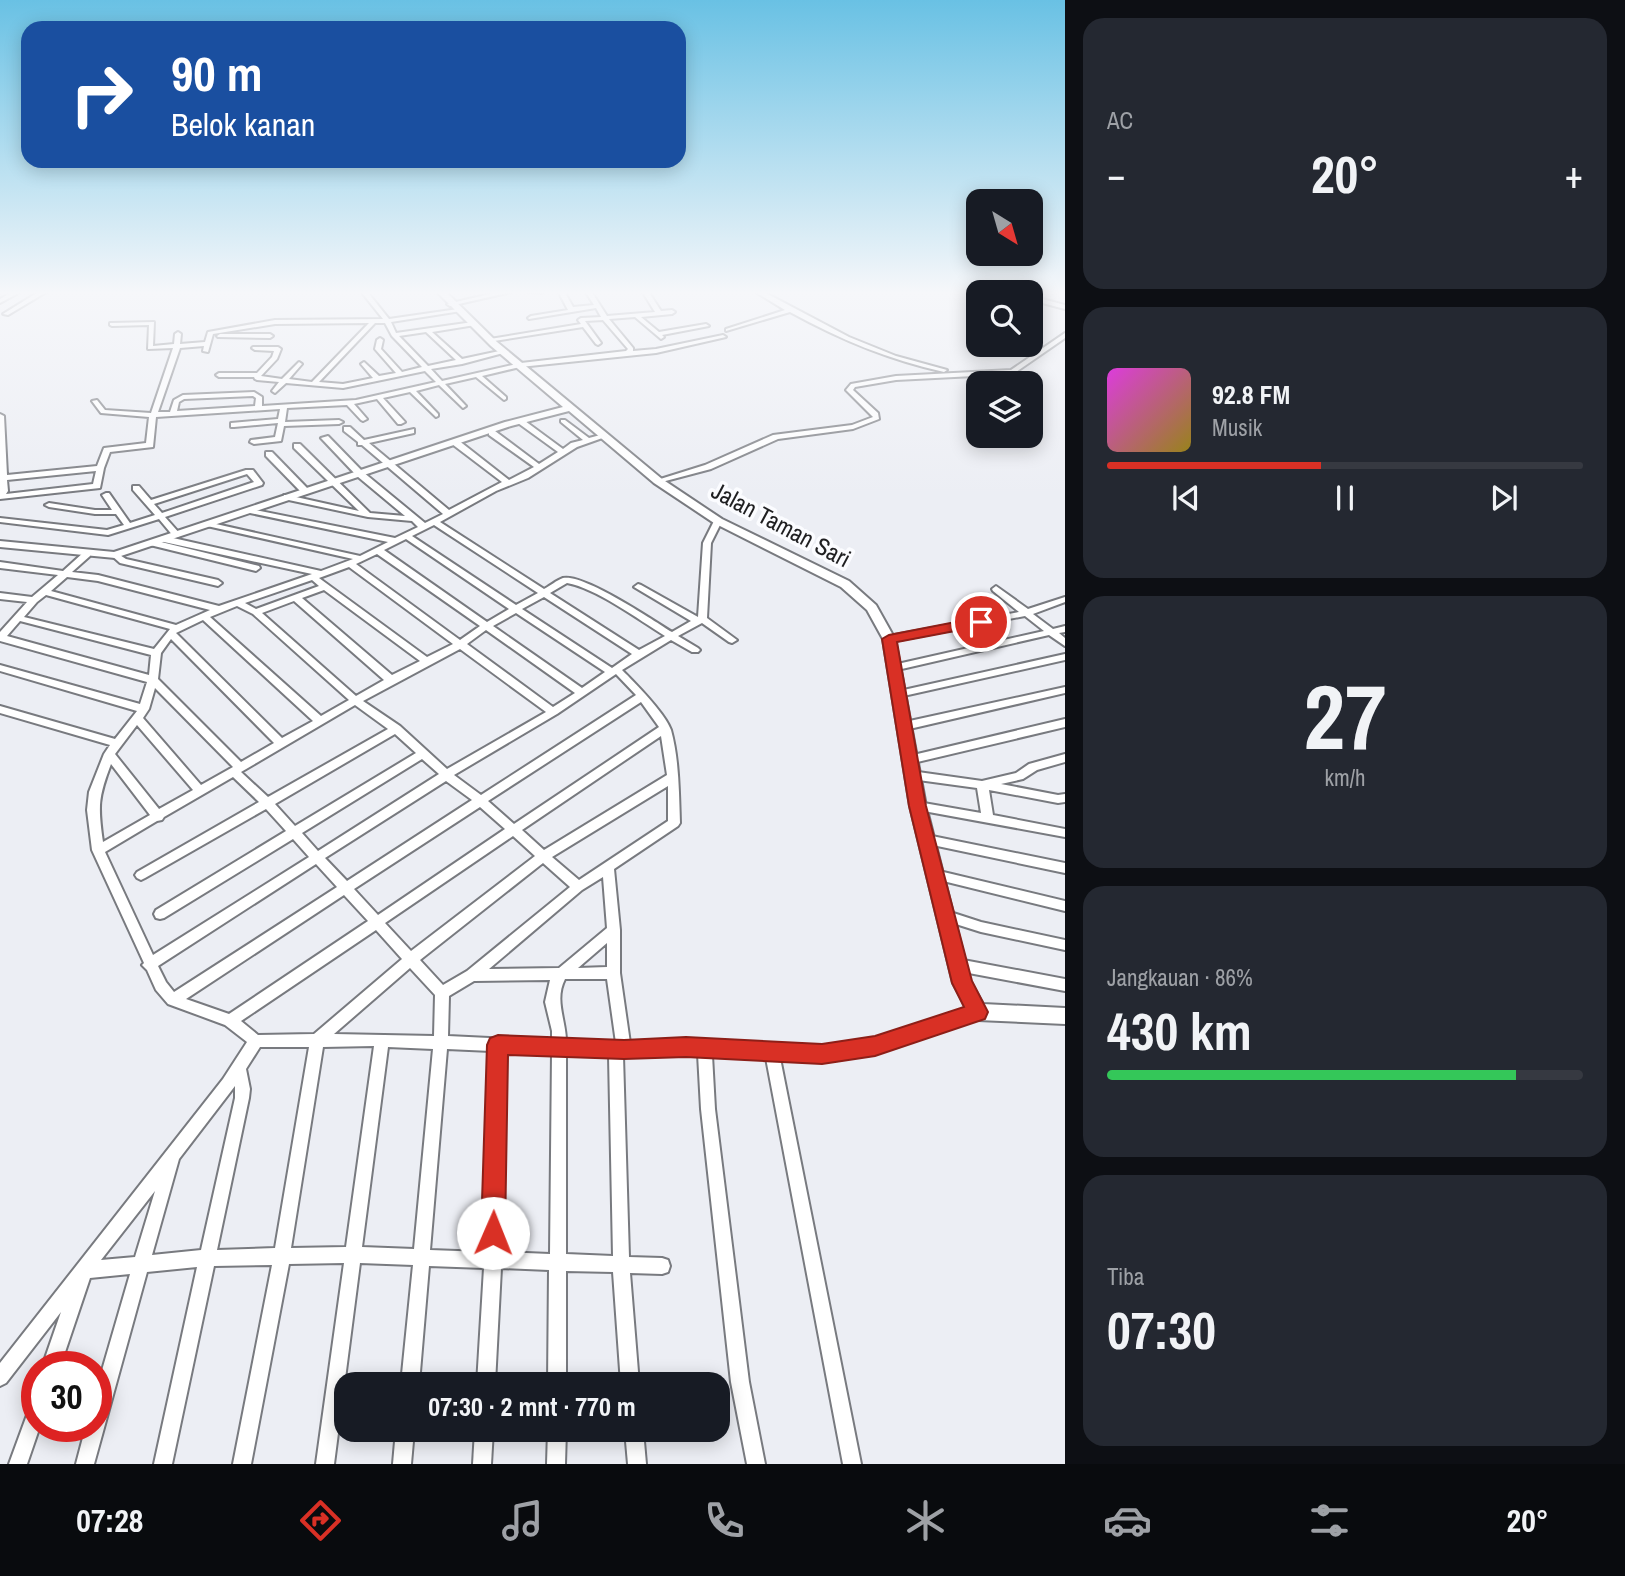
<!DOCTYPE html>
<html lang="id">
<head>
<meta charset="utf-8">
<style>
	:root { --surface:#171b24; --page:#242831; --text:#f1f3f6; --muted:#9ea1a6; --line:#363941; --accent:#d93025 }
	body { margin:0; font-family:"Archivo Narrow",sans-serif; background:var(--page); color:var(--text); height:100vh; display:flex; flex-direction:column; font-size:26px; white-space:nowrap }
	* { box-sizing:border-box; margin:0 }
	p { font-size:23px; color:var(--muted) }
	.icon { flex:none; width:38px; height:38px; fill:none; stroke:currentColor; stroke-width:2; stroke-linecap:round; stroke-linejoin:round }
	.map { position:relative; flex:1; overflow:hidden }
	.panel { display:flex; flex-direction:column; gap:18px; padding:18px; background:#0d0f14; width:560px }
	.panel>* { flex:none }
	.hud { position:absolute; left:21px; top:21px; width:665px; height:147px; border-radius:21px; box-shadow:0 4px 18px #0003; background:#1a4fa0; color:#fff; overflow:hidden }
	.needle { width:46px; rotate:143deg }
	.tools { position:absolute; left:966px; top:189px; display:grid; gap:14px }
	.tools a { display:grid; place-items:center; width:77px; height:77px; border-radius:14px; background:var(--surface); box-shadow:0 4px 18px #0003; font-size:35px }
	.speed { position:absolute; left:21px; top:1351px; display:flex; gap:14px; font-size:35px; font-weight:700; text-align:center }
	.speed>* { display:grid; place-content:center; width:91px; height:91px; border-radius:50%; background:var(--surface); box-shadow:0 4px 18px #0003; line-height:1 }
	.speed .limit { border:10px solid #d22; background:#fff; color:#111 }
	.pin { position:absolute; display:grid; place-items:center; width:60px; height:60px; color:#fff; margin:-30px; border:4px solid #fff; border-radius:50%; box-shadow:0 2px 7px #0007 }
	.me { position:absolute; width:77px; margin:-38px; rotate:1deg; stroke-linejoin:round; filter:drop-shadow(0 0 5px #0008) }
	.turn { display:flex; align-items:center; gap:24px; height:147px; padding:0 35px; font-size:32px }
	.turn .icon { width:91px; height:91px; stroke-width:2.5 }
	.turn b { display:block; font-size:49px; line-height:60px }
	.big { font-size:52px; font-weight:700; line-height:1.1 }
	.panel .tile { flex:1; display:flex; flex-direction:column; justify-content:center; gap:10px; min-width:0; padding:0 24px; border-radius:21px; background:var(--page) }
	.panel .dial { align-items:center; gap:0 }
	.dial b { font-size:91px; line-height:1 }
	.song { display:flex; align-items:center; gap:21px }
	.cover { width:84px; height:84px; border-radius:10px; background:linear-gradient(135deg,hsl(300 70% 55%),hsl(50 70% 35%)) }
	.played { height:7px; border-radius:4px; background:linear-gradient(90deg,var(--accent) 45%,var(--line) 45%) }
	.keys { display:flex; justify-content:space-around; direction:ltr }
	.heat { display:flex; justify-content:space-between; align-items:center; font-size:38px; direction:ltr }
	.charge { height:10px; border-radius:5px; background:linear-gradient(90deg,#34c759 86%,var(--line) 0) }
	.trip { position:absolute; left:334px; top:1372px; width:396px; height:70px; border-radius:21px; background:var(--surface); box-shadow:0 4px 18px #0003; font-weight:700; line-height:70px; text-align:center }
	.dock { display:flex; height:112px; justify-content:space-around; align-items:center; background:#090b0e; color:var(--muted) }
	.dock .icon { width:49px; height:49px }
	.dock .current { color:var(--accent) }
	.dock b { font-size:32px; color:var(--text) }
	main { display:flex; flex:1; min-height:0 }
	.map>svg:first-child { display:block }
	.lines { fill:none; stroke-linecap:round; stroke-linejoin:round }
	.minor-casing { stroke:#787a7f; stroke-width:4 }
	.tertiary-casing { stroke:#787a7f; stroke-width:4 }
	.minor { fill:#fff; fill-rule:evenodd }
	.tertiary { fill:#fff; fill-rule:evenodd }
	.route { fill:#d93025; stroke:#8d1f18; stroke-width:2 }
	.labels { text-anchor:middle; stroke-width:7; stroke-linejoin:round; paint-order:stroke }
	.street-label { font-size:24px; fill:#1f1f21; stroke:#fbfcff }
</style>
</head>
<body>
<main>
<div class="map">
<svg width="1065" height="1464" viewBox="0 0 1065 1464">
	<rect width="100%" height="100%" fill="#eceef4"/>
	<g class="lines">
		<defs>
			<g id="minor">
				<polygon points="14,291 22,291 0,303 0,299"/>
				<polygon points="40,291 48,291 8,315 3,314"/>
				<path d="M366,291H371L369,294L389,319L458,309L461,311L391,322L396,333L473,322L476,324L475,325L432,332L462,359L504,350L507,352L462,364L431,369L442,381L521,363L626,351L628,349L603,320L585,321L601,343L598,345L596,344L583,327L488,342L487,341L490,339L581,324L578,320L581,318L601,317L596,308L529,319L528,318L531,316L568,310L558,291H564L573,307L594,305L585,291H591L607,316L655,312L642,291H648L661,311L672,310L675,312L672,314L641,317L659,332L706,324L709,326L662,335L664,337L661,339L635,317L609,319L633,348V351L656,349L723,335L726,337L656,353L520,367L482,376L506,397V399L504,400L476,377L445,384L465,405L466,406L463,408L439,385L416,391L438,414V416L436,417L410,392L383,398L405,422L401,424H398L377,399L354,404L367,419L363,421L361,420L347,405L287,408L285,422L339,420L343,422L339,424L284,426L281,441L254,444L250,442L251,440L275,437L278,423L234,427H231V423L278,419L280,409L156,417L153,447L110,452L104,468L100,488L0,499V414L4,416L7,475L97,466L104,448L146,443L149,417L101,413L92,401L97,400L105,410L151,413L173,348L148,349L149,325L112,326L110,325V323L154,322L153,346L174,344L175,334L178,332L181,334L180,344L205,342L208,332L275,320L383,319L363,294ZM369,323L312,382L289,379L302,364L299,362L282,379L261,376L277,359L281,349L278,347H253L252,348L255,350L274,351L272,357L257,373H219L216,375L219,377H254L255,379L257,380L279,382L272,391L275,393L286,383L343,388L425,371L436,382L356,400L262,406V397L254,392L183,395L174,400L170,412H158L180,348L204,346L203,351L208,352L213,334L275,324ZM375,323H385L392,336L422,367L402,372L381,349L383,340L380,338L377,340L375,349L396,373L379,376L364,362L361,364L373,378L343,384L319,382ZM426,332L456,360L428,366L399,336ZM253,396L256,398L255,406L177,411L179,402L184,399ZM96,471L93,484L6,494L8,491L7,480Z"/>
				<polygon points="503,291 545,291 542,293 516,291 450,306 447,304"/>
				<path d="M754,291H762L849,337L896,356L947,370L944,372C889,360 839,339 790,312L726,331V329L785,310Z"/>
				<polygon points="1002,291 1011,291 1012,292 1003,292"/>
				<polygon points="1031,296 1065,305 1065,309 1031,300"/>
				<polygon points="1065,333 1065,338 1013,374 896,380 855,387 853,390 878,413 879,419 853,429 778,439 711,469 658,483 654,481 705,465 773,435 852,425 873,417 846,390 851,384 896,376 1011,370"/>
				<polygon points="220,334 270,334 273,336 270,338 218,337 217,336"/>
				<path d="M561,420H565L589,438L604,434L608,436L577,447L528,478L496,491L440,522L544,589C550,586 557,580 563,578C583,573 653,620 672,632L691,621L634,587L638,584L641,585L698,617L703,543L715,519H721L722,521L711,543L707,618L737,640L732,643L729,642L702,623L678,636L698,648L700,650L698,652H692L671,640L622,670C635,683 665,713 671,730C679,759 679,793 680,823L678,826L614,869L620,930V973L630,1043L686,1041L822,1047L875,1040L978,1006L983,1008L985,1012L983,1016L978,1018L875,1052L822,1061L780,1058L861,1464H843L766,1058L712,1055L715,1109L749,1382L765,1464H747L731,1382L701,1109L698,1054L623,1056L629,1257L662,1258L668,1260L670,1266L668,1272L662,1274L630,1273L639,1384H621L613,1272L566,1271V1384H548L549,1270L501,1268L495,1384H477L484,1268L429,1266L419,1384H401L413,1265L360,1263L334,1464H316L344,1263L289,1264L251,1464H233L272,1265L214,1266L172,1464H154L197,1267L147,1272L94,1464H76L86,1426H96V1391L130,1274L90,1278L60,1367H42L61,1312L6,1383L0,1386V1363L223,1079L247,1042L225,1025L168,1004L156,990L147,970L142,965L144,963L92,850L87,810L89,792L104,754L110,745L0,713V706L115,739L137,711L0,671V665L140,704L147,682L0,641V632L27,602L0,599V593L32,597L58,575L0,568V562L63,571L84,552H90V556L72,572L98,575L219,606L312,574L164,542L160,539L161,537L164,536L321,571L353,559L207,526L203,524L207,522L360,556L388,542L250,513L246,511L250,509L395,538L418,527L412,521L368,517L284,499V495H287L359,511L294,448V444H300L370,513L405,516L357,476L321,438L328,436L363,472L425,523L443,514L362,445H358V442L344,431V427H350L364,440L414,429V433L369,443L449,510L502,482L452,444V440H458L509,480L534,467L489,435V431H495L539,464L558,452L518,423L525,421L563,449L571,443L583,440L561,422ZM434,525L538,593L516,605L412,536ZM406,539L509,609L487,622L384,550ZM377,554L480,626L460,640L356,564ZM349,567L453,644L427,657L319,578ZM67,577L98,581L210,610L176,625L51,591ZM312,580L319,586L256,609L245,603ZM567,583C596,588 639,620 665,636L639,650L550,593ZM324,590L420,661L392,675L302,598ZM46,595L170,629L154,649L24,617L37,602ZM544,597L632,654L612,668L522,609ZM294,601L384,680L356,696L262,613ZM237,606L253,614L349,700L321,716L210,617ZM516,613L605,672L582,688L493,626ZM203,620L313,721L282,738L176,633ZM20,621L151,655L149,675L7,636ZM486,630L575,693L553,707L467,644ZM171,639L274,743L241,762L158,679L161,653ZM460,649L546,712L447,769L400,726L363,701ZM616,674L636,695L481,795L454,775L557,714ZM155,688L233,767L201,785L143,718L149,709ZM641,702L659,727L514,824L488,801ZM355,705L388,729L268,797L241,772ZM137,725L193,790L159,809L115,754ZM395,734L416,753L295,826L275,804ZM661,736L667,775L544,850L522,830ZM422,759L439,774L318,851L302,833ZM111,764L150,815L103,842C98,806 98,798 111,764ZM233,777L259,802L137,872L135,875L137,878L141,880L145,878L266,809L286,831L156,910L154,914L156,918L160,919L164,918L293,839L309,857L153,955L105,852L157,821L162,820L164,817ZM446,781L472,800L347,881L325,858ZM668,786V821L579,880L552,857ZM480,807L505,829L378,915L354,889ZM513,836L535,856L411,951L385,923ZM543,863L570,887L467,971L443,985L420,960ZM316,864L337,887L174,992L166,982L158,966ZM603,877L607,928L559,968L489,969L582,890ZM344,895L368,921L229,1014L186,999ZM376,930L402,959L314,1034L258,1035L241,1021ZM607,943V967L578,968ZM410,968L435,995L434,1036L334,1034ZM565,979H607L616,1043L566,1041C566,1020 554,1000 565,979ZM550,980L545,1002L552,1031V1041L448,1036L449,996L474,981ZM374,1046L346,1247L291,1248L323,1047ZM260,1047H309L275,1248L217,1250L249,1098L250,1089L246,1069ZM388,1047L433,1049L414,1249L362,1247ZM447,1049L491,1051L485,1252L430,1250ZM505,1052L552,1053L550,1254L501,1252ZM566,1054L609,1056L613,1256L566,1254ZM235,1086V1098L201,1250L152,1255L179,1159ZM155,1191L135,1257L101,1260Z"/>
				<polygon points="266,452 272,452 308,489 308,493 302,493 266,456"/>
				<path d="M246,470H253L263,483L262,485L165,517L181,535L177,537H174L159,519L108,535L0,522V518L107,530L124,525L116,514H95L49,507L45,505L49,503L95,510H112L102,495L106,493H109L130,523L155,515L133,490V486H139L151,500ZM247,474L254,482L162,513L154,504Z"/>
				<polygon points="153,540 259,566 260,568 256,571 150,545 150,541"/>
				<polygon points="115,552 126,559 218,580 222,583 218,586 120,563 111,555"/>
				<polygon points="996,586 1028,609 1065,597 1065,602 1033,614 1053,629 1065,626 1065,632 1059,633 1065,638 1065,646 1049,635 893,671 890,670 888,668 893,665 1044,631 1025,616 889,642 884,639 889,636 1019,612 993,591 992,589"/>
				<polygon points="1065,654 1065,660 899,697 894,694 899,691"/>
				<polygon points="1065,687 1065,693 905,730 900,726 905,722"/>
				<polygon points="1065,719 1065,727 909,764 904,760 909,756"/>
				<polygon points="1065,754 1065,762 1037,770 1023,779 1001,784 1058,795 1065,794 1065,802 1058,803 989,790 993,815 1065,829 1065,837 918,810 914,809 912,806 914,803 918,802 981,813 977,788 911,779 907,778 906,775 907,772 911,771 982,781 1016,773 1029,764"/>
				<polygon points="927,835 1065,863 1065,873 923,843 921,840 923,837"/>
				<polygon points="935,870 1065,901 1065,911 931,878 929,875 931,872"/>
				<polygon points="944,910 981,922 1065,940 1065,950 981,932 940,919 938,915 940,911"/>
				<polygon points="958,959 1065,979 1065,991 958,971 953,969 951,965 953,961"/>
				<polygon points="37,1401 37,1426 40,1426 27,1464 9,1464 31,1404"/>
				<polygon points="396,1430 414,1430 411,1464 393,1464"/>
				<polygon points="475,1430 493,1430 491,1464 473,1464"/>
				<polygon points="548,1430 566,1430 565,1464 547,1464"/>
				<polygon points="625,1430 643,1430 646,1464 628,1464"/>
			</g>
			<polygon id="tertiary" points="436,291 445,291 497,342 662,479 722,519 849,581 876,605 895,639 926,806 970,981 983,1004 1065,1008 1065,1024 978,1020 972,1018 953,983 910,806 883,639 867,610 841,587 714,523 654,483 569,411 511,426 115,558 0,547 0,541 114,552 505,422 563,407 491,346"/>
		</defs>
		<use href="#minor" class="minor-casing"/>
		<use href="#tertiary" class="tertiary-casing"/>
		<use href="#minor" class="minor"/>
		<use href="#tertiary" class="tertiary"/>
	</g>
	<linearGradient id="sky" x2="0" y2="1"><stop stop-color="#69c1e4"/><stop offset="0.59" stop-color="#f6f7fa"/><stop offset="1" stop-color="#f6f7fa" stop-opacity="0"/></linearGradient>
	<rect width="1065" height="496" fill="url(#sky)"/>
	<polygon class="route" points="981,617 988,622 986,625 897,642 926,806 972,981 988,1012 985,1019 875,1056 822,1064 686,1057 624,1059 508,1055 505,1233 502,1242 493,1245 485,1242 481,1233 487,1045 490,1038 498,1035 624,1040 686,1037 822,1044 875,1036 964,1007 952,983 909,806 882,639 889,635"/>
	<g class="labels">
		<g class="street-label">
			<text transform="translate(781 525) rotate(28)" y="8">Jalan Taman Sari</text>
		</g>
	</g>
</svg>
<div class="tools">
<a><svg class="needle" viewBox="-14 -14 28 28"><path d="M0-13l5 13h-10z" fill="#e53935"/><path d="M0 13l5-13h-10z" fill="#9ea1a6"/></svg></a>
<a><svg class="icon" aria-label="search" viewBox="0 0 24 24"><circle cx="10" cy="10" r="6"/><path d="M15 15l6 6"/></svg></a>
<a><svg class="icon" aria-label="layers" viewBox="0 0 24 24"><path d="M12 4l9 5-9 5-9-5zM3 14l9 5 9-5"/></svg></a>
</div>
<div class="speed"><div class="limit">30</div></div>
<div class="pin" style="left:981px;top:622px;background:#d93025"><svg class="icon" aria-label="arrive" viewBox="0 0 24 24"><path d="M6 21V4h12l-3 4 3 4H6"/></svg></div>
<svg class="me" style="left:493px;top:1233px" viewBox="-20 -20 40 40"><circle r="19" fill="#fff"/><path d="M0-13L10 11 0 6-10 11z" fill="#d93025"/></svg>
<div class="trip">07:30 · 2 mnt · 770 m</div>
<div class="hud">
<div class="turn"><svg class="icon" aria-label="right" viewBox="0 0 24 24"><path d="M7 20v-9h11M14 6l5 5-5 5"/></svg><div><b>90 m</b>Belok kanan</div></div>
</div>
</div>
<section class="panel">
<div class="tile"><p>AC</p>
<div class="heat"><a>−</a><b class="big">20°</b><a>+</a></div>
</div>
<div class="tile">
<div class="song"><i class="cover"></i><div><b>92.8 FM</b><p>Musik</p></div></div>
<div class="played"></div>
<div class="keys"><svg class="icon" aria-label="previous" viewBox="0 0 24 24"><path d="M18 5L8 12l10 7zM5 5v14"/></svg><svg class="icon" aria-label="pause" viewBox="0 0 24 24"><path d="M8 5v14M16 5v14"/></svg><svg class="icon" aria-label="next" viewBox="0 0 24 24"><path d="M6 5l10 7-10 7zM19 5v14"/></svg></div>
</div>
<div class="tile dial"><b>27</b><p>km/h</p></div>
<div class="tile"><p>Jangkauan · 86%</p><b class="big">430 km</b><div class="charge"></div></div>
<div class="tile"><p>Tiba</p><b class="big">07:30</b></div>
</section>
</main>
<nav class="dock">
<b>07:28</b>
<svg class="icon current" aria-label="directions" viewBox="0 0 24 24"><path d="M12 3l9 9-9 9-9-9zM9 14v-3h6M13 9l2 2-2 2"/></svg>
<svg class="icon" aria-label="music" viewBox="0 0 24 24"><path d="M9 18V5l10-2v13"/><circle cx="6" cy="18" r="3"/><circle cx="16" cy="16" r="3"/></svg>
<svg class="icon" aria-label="phone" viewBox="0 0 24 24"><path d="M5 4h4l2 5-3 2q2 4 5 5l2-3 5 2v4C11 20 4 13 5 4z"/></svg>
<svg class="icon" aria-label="climate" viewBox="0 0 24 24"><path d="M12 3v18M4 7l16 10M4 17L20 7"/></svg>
<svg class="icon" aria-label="car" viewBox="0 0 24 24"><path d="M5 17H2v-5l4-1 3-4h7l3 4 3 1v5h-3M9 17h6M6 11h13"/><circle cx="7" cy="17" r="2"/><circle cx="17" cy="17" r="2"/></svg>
<svg class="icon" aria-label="filters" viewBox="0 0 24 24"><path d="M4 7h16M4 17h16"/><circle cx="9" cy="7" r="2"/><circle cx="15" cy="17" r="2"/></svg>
<b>20°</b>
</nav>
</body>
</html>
